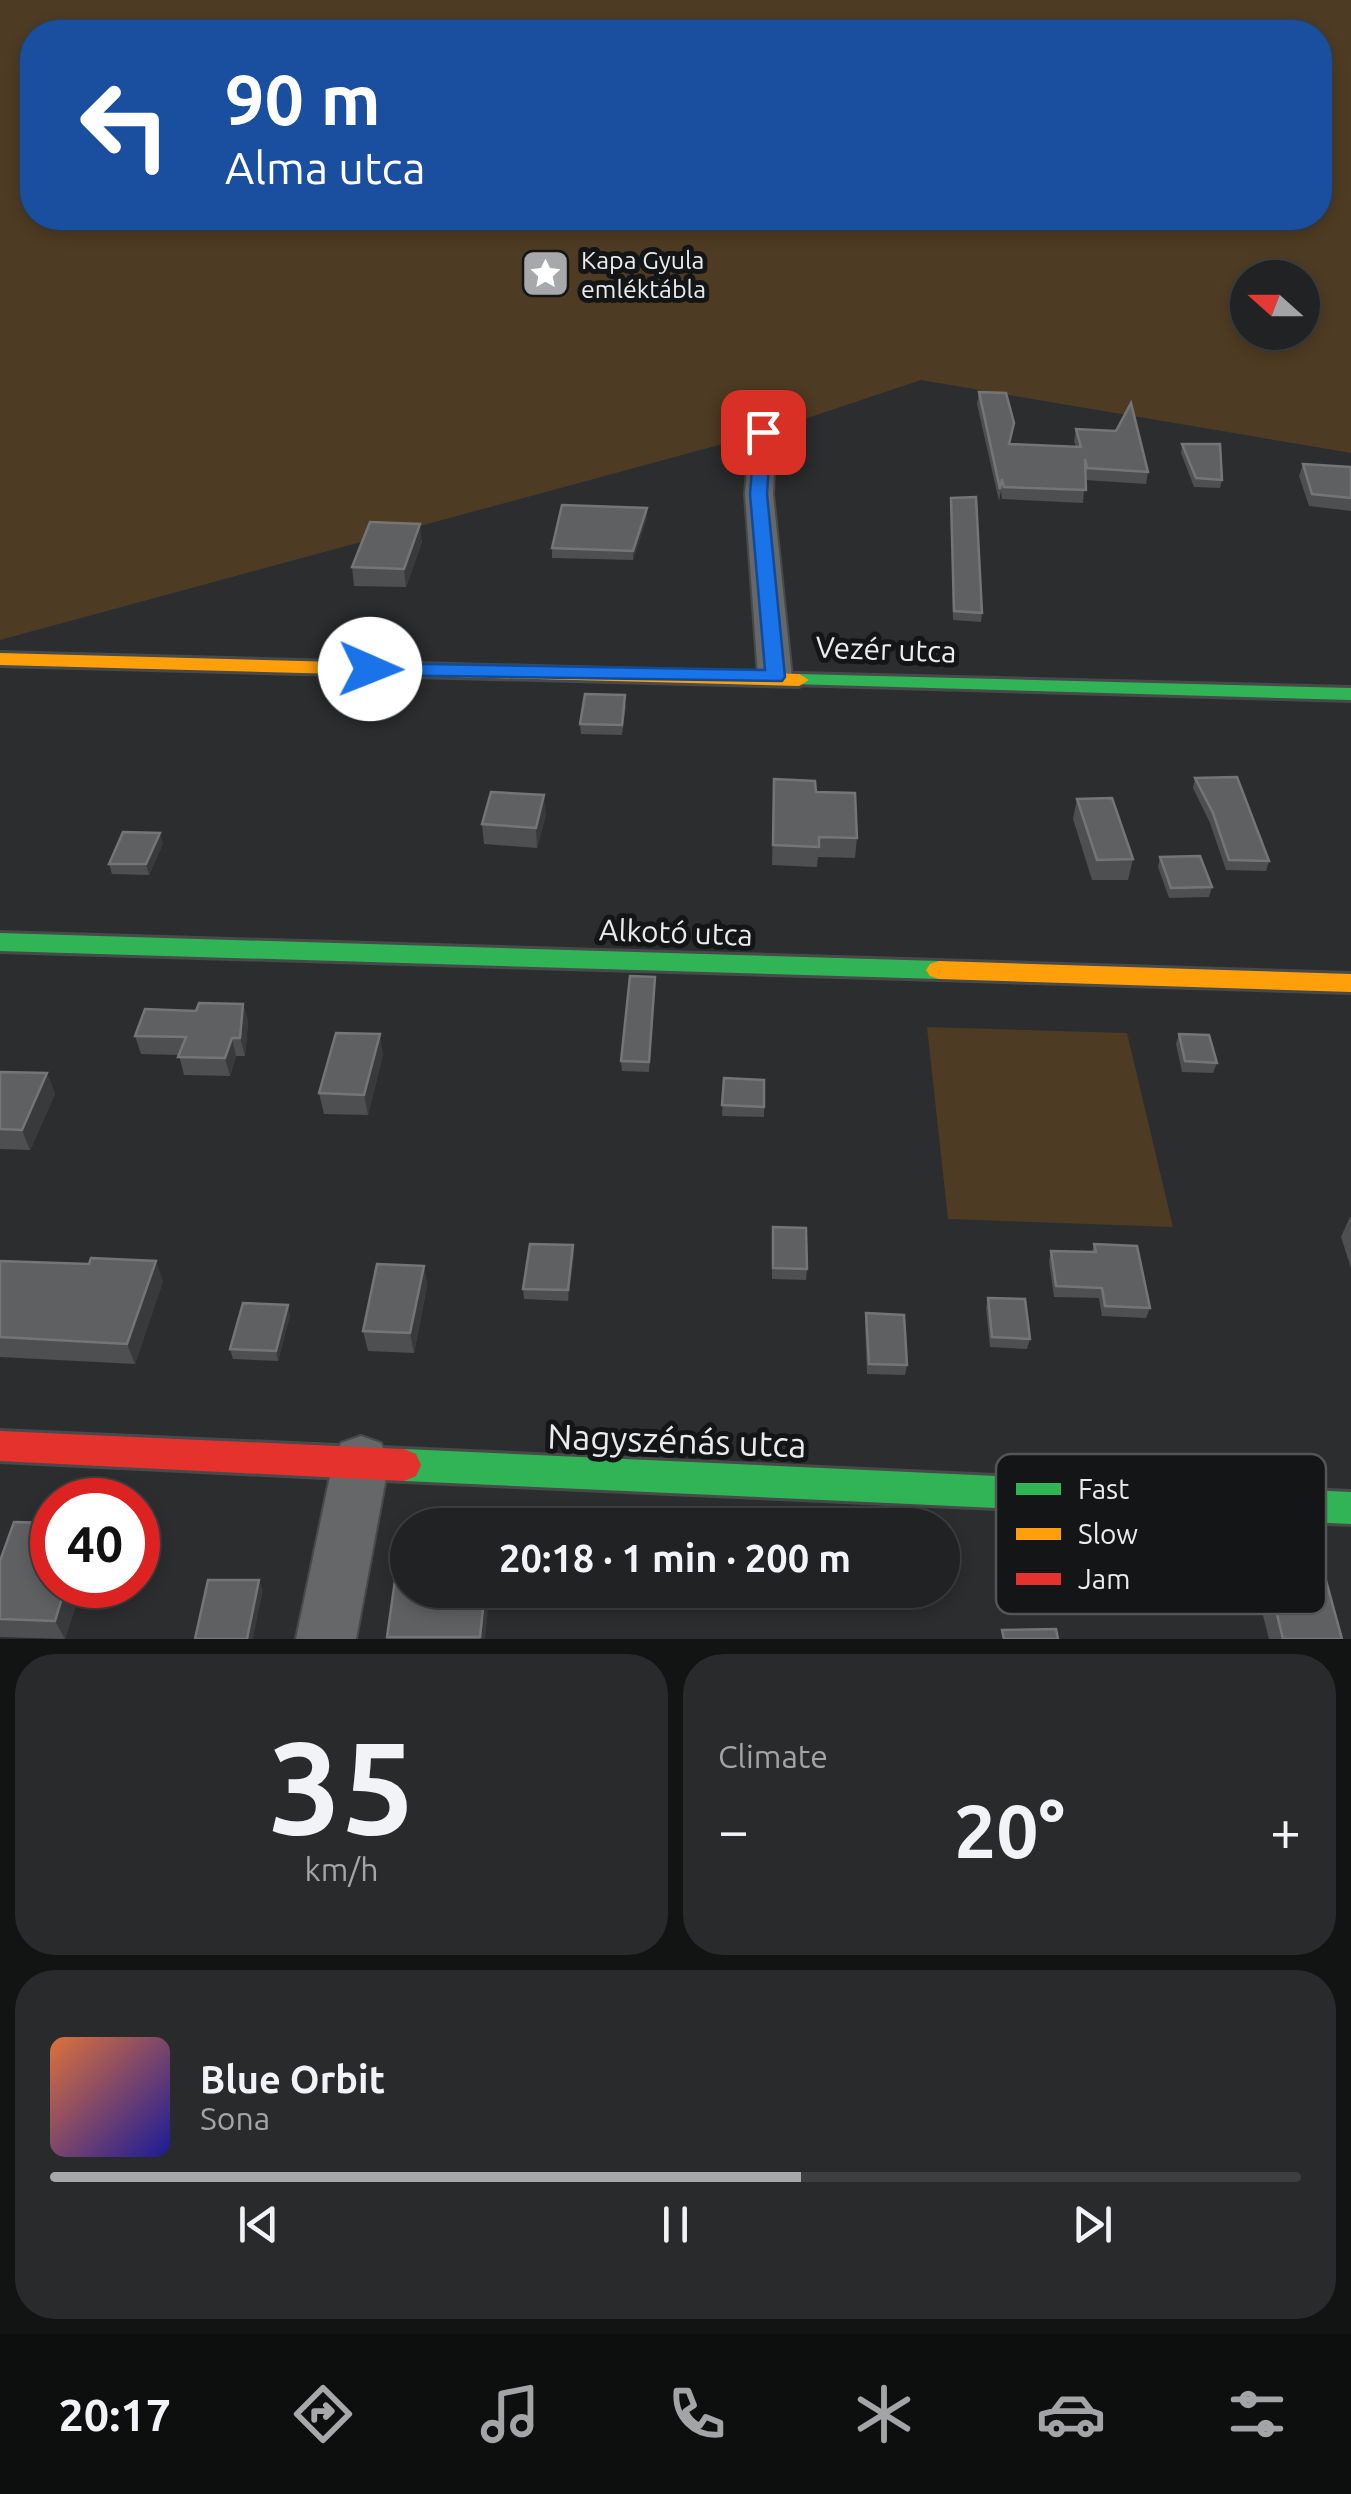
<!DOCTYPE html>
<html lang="en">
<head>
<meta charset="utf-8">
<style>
	:root { --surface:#202223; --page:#282a2b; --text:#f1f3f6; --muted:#a2a4a6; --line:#3d3f41; --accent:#a6a8aa }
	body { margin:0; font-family:Ubuntu,sans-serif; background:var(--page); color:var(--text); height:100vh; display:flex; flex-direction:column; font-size:38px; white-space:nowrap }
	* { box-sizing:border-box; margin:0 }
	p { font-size:32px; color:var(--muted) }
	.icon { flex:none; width:55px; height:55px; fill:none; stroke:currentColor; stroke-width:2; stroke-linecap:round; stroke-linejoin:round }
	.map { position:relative; height:1639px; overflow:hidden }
	.details { display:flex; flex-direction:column; gap:15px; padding:15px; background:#121313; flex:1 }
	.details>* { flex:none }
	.hud { position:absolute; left:20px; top:20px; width:1312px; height:210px; border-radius:40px; box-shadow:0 5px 15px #0003,0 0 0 2px var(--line); background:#1a4fa0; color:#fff; overflow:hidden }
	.needle { width:65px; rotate:291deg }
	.fabs { position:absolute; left:1230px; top:260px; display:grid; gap:20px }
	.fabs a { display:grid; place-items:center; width:90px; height:90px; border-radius:50%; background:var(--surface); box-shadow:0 5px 15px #0003,0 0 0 2px var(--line); font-size:50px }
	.speed { position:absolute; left:30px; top:1478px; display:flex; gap:20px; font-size:50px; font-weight:700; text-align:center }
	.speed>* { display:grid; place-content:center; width:130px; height:130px; border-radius:50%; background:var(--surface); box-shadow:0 5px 15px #0003,0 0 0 2px var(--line); line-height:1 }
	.speed .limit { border:15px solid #d22; background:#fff; color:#111 }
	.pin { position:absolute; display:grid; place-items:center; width:85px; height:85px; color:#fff; margin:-42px; border-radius:20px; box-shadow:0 5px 15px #0006 }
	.me { position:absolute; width:110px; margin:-55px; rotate:91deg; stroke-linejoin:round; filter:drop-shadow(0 0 8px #0008) }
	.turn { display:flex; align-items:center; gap:35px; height:210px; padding:0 40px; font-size:45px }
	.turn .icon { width:130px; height:130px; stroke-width:2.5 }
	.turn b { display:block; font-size:70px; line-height:85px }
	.big { font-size:75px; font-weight:700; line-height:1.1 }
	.details .widget { flex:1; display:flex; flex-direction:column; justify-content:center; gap:15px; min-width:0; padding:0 35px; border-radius:40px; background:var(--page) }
	.details .dial { align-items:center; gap:0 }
	.dial b { font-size:130px; line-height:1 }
	.song { display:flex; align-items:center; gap:30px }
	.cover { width:120px; height:120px; border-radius:15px; background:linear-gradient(135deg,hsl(20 70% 55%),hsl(240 70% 35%)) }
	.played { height:10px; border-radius:5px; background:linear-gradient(90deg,var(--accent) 60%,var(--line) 60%) }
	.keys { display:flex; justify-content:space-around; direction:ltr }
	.heat { display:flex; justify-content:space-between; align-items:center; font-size:55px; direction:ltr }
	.details .tiles { flex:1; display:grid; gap:15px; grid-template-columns:1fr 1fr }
	.widget:last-child { grid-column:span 2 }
	.trip { position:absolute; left:390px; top:1508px; width:570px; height:100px; border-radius:50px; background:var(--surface); box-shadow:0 5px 15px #0003,0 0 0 2px var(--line); font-weight:700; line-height:100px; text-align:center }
	.tab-bar { display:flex; height:160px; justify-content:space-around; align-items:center; background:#0d0e0e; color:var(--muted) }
	.tab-bar .icon { width:70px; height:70px }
	.tab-bar .on { color:var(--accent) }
	.tab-bar b { font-size:45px; color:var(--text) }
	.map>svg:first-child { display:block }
	.green { fill:#4e3b23; fill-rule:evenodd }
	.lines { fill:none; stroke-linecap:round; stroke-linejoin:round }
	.street-casing { stroke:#47494a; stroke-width:4 }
	.fast-casing { stroke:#47494a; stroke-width:6 }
	.slow-casing { stroke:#47494a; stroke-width:6 }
	.jam-casing { stroke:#47494a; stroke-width:6 }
	.street { fill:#666769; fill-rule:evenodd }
	.fast { fill:#30b455; fill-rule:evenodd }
	.slow { fill:#ff9f0a; fill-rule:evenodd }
	.jam { fill:#e5322d; fill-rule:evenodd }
	.wall { fill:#4e4f51 }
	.shaded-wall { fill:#393a3c }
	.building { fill:#5e6062; stroke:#747577; stroke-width:2.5 }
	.route { fill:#1a73e8; stroke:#114b97; stroke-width:2.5 }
	.labels { text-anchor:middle; stroke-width:10; stroke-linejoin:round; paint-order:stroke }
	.far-poi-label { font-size:25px; fill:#e9ebed; stroke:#141516; text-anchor:start }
	.street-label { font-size:30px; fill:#e9ebed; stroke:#141516 }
	.near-street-label { font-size:35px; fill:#e9ebed; stroke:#141516 }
	.key { fill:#141516; stroke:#545556; stroke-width:2.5 }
	.key-label { font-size:28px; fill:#e9ebed }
</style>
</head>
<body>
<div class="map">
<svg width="1351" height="1639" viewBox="0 0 1351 1639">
	<rect width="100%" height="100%" fill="#2b2d2f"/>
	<g class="green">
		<path d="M0,0H1351V453L921,380L763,433L0,640ZM32,32H1320V218H32ZM1248,278H1302V332H1248Z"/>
		<polygon points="927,1027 1127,1033 1173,1227 948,1219"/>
	</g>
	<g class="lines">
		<defs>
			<g id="street">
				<polygon points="763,425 776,433 773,494 792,677 787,684 763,684 758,677 745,494 750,433"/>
				<polygon points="361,1436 381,1443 389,1462 356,1639 296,1639 333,1462 341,1443"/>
			</g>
			<g id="fast">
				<polygon points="799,674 1351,688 1351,700 792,684 789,680"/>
				<polygon points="0,933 939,961 948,964 952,970 948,976 939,979 0,951"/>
				<polygon points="404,1449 1351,1492 1351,1524 404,1481 392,1476 387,1465 392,1454"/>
			</g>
			<g id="slow">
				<polygon points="0,653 799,674 809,680 799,686 0,665"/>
				<polygon points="939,961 1351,974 1351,992 939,979 930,976 926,970 930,964"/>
			</g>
			<polygon id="jam" points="0,1431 404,1449 416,1454 421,1465 416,1476 404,1481 0,1461"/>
		</defs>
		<use href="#street" class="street-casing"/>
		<use href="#fast" class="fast-casing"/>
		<use href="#slow" class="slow-casing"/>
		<use href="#jam" class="jam-casing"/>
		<use href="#street" class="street"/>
		<use href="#fast" class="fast"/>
		<use href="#slow" class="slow"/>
		<use href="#jam" class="jam"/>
	</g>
	<g class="wall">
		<polygon points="979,392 1010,444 1076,447 1074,441 1076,429 1148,472 1146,484 1085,480 1083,503 1002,499 1001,491 999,501 977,404"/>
		<polygon points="1182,444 1222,480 1220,488 1194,487 1181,453"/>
		<polygon points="1303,464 1351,467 1351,511 1309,506 1299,476"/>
		<polygon points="951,498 982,613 981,622 953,620"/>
		<polygon points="647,508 647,517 633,560 552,558 552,548"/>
		<polygon points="422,542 406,587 354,586 352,567"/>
		<polygon points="626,705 622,735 581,734 580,724"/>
		<polygon points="1195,778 1269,861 1266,871 1226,870 1210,823 1193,788"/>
		<polygon points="774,779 816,792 857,838 855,858 818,857 817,867 772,865"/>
		<polygon points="1077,799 1133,859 1128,880 1092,880 1073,819"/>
		<polygon points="546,815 537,848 484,844 482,824"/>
		<polygon points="163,843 149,875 112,874 109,864"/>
		<polygon points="1160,857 1212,887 1209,897 1169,898 1158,867"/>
		<polygon points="655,977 649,1072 622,1071 621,1061"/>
		<polygon points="243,1004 248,1022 245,1056 236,1056 230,1076 184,1075 179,1055 141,1054 135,1036 196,1011"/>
		<polygon points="1179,1034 1217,1063 1213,1073 1182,1072 1176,1044"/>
		<polygon points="383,1054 368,1115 324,1114 319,1093"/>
		<polygon points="0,1072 47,1073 55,1094 30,1150 0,1149"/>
		<polygon points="724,1078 764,1080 764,1117 722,1116"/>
		<polygon points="1350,1217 1351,1217 1351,1268 1341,1237"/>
		<polygon points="772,1237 807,1269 806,1280 772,1279"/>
		<polygon points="1094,1244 1150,1308 1146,1318 1102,1316 1099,1298 1054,1297 1049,1261 1051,1251 1092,1252"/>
		<polygon points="573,1245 574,1255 568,1301 524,1299 523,1289"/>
		<polygon points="0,1261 163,1281 135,1364 0,1357"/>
		<polygon points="424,1266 427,1286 414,1353 368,1351 363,1331"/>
		<polygon points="988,1298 1030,1339 1027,1349 990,1347 986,1308"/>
		<polygon points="866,1313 907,1365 905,1375 867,1374 865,1324"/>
		<polygon points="290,1315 278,1361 233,1359 230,1349"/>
		<polygon points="401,1538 485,1639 387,1639"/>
		<polygon points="0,1561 52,1585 82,1585 65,1639 0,1637"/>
		<polygon points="1265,1565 1342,1639 1269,1639 1255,1584"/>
	</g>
	<g class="shaded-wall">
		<polygon points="647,508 647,517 633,560 633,551"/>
		<polygon points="420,524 422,542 406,587 404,569"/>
		<polygon points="544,795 546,815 537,848 536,828"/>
		<polygon points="160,833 163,843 149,875 146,864"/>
		<polygon points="243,1004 248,1022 245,1056 240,1038"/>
		<polygon points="380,1034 383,1054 368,1115 364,1095"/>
		<polygon points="232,1038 236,1056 230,1076 225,1058"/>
		<polygon points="47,1073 55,1094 30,1150 22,1130"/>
		<polygon points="573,1245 574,1255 568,1301 568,1290"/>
		<polygon points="156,1261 163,1281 135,1364 127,1344"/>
		<polygon points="424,1266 427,1286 414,1353 410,1333"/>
		<polygon points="288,1305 290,1315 278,1361 276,1351"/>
		<polygon points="259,1580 263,1590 253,1639 247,1639"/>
		<polygon points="66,1585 82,1585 65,1639 55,1621"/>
		<polygon points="485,1590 490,1590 485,1639 480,1639"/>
	</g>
	<g class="building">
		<polygon points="979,392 1006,393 1014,423 1009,444 1081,447 1076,429 1116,431 1131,403 1148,472 1087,468 1085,459 1086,490 1004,487 1002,479 1000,489"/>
		<polygon points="1182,444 1220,444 1222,480 1196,478"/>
		<polygon points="1303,464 1351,467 1351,498 1312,494"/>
		<polygon points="976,497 982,613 954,611 951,498"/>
		<polygon points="562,505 647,508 633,551 552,548"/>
		<polygon points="370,522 420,524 404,569 352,567"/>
		<polygon points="585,694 625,695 622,725 580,724"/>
		<polygon points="1237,777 1269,861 1229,860 1213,813 1195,778"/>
		<polygon points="774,779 815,781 816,792 855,793 857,838 819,837 819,847 773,845"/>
		<polygon points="491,792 544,795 536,828 482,824"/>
		<polygon points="1112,798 1133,859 1097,860 1077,799"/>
		<polygon points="123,832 160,833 146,864 109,864"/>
		<polygon points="1200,856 1212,887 1171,888 1160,857"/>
		<polygon points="630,976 655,977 649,1062 621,1061"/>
		<polygon points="199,1003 243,1004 240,1038 232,1038 225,1058 178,1057 186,1037 135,1036 145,1009 196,1011"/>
		<polygon points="336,1033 380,1034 364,1095 319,1093"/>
		<polygon points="1179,1034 1209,1035 1217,1063 1185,1061"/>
		<polygon points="0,1072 47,1073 22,1130 0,1129"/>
		<polygon points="724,1078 764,1080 764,1107 722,1105"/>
		<polygon points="773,1227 806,1228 807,1269 773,1268"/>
		<polygon points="530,1244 573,1245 568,1290 523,1289"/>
		<polygon points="1094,1244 1137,1246 1150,1308 1105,1306 1102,1288 1056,1286 1051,1251 1096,1252"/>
		<polygon points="91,1258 156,1261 127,1344 0,1337 0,1261 89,1264"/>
		<polygon points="377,1264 424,1266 410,1333 363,1331"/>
		<polygon points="988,1298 1025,1299 1030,1339 992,1337"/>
		<polygon points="243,1303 288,1305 276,1351 230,1349"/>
		<polygon points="866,1313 904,1315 907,1365 869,1364"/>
		<polygon points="14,1522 52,1523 52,1585 66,1585 55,1621 0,1619 0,1561"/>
		<polygon points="401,1538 408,1538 408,1590 485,1590 480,1637 387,1637"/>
		<polygon points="1265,1565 1322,1566 1342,1639 1283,1639"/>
		<polygon points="208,1580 259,1580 247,1639 195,1639"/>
		<polygon points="1056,1629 1058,1639 1004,1639 1002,1630"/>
	</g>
	<polygon class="route" points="763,428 771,432 767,494 785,677 782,681 370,675 360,669 370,663 765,670 750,494 755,432"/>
	<defs>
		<symbol id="sight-square" viewBox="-11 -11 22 22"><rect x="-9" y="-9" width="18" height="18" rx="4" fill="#a6a8aa" stroke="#141516"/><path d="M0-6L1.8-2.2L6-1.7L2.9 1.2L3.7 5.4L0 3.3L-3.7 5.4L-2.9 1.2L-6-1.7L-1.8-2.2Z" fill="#fff"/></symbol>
	</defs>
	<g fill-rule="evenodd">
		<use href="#sight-square" x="518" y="246" width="55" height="55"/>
	</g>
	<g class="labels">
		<g class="far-poi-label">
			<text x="581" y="269">Kapa Gyula<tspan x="581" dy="29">emléktábla</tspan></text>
		</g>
		<g class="street-label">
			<text transform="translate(886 650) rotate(2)" y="10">Vezér utca</text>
			<text transform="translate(676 933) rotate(2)" y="10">Alkotó utca</text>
		</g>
		<g class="near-street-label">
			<text transform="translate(677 1441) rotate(2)" y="12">Nagyszénás utca</text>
		</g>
	</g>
	<rect x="996" y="1454" width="330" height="160" rx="15" class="key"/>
	<rect x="1016" y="1483" width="45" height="12" fill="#30b455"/>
	<rect x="1016" y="1528" width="45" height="12" fill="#ff9f0a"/>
	<rect x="1016" y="1573" width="45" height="12" fill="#e5322d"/>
	<g class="key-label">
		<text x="1078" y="1499">Fast</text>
		<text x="1078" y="1544">Slow</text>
		<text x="1078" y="1589">Jam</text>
	</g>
</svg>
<div class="fabs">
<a><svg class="needle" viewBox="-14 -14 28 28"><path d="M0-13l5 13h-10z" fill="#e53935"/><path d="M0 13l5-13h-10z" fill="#a2a4a6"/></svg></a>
</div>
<div class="speed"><div class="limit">40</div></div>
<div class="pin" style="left:763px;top:432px;background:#d93025"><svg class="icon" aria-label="arrive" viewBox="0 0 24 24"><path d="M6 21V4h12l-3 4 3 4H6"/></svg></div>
<svg class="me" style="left:370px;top:669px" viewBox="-20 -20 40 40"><circle r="19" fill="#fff"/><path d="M0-13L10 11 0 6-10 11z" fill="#1a73e8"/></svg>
<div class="trip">20:18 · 1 min · 200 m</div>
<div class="hud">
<div class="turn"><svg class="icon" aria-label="left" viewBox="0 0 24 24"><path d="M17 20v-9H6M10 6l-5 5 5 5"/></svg><div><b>90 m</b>Alma utca</div></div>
</div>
</div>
<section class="details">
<div class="tiles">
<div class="widget dial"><b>35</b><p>km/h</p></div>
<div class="widget"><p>Climate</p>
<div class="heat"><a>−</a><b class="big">20°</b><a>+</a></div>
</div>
<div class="widget">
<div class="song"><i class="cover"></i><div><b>Blue Orbit</b><p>Sona</p></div></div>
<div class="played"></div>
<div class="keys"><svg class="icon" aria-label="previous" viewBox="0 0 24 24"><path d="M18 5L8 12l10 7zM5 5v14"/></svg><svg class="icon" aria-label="pause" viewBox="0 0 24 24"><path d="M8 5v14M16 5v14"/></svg><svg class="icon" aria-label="next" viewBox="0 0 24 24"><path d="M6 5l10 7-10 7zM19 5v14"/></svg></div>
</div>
</div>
</section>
<nav class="tab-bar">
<b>20:17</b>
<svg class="icon on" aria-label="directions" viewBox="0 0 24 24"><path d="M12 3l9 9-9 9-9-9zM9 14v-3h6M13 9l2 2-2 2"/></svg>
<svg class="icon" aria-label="music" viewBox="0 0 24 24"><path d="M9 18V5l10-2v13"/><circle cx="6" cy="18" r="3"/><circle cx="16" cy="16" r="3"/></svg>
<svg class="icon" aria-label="phone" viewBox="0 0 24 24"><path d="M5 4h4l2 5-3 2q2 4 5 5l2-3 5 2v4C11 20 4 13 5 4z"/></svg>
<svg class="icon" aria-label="climate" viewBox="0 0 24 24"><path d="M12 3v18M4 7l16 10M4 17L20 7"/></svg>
<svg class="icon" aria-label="car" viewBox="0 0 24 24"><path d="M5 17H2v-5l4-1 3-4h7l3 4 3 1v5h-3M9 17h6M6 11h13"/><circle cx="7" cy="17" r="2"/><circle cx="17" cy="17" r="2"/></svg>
<svg class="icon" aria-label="filters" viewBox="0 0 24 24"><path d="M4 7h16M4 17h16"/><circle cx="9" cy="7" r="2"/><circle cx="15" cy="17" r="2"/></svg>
</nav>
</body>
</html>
